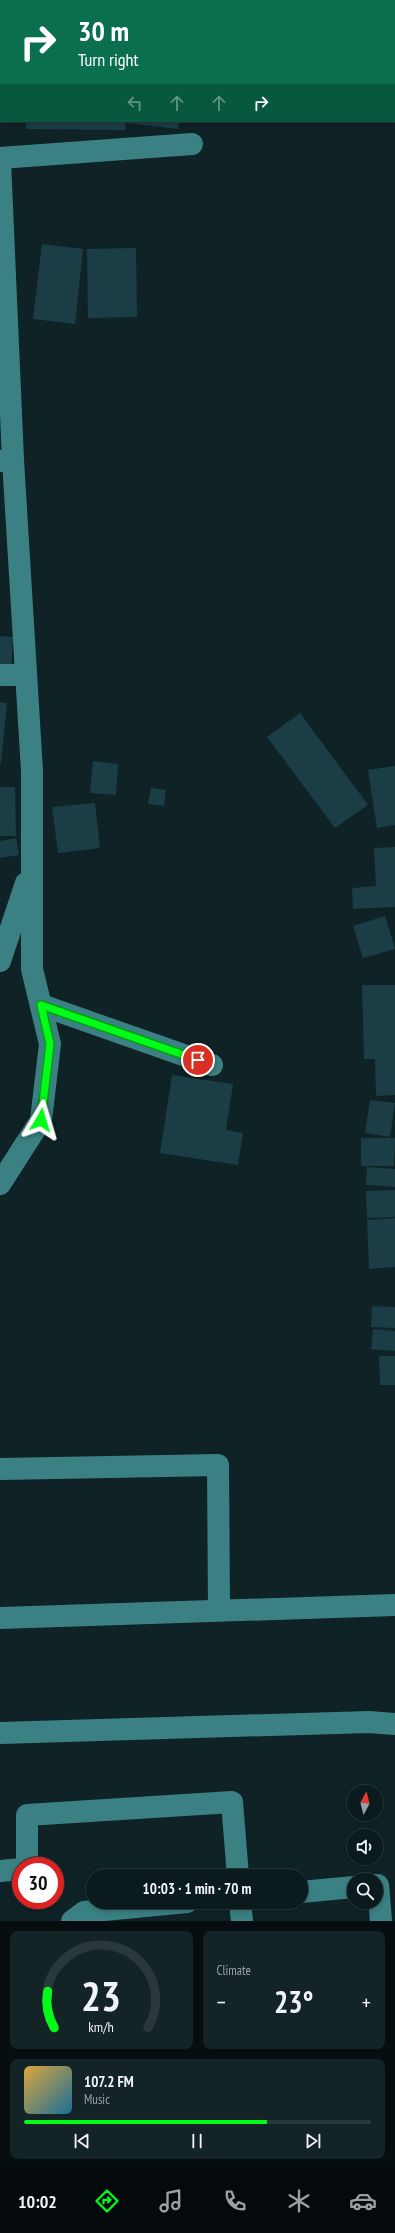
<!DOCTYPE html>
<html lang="en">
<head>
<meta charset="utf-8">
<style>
	:root { --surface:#0b1a1c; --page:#142325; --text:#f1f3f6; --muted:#9aa1a3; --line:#2b383b; --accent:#03fb1a }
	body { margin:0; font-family:"PT Sans Narrow",sans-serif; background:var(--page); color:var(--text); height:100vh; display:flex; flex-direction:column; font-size:15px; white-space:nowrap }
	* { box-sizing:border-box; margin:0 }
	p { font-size:13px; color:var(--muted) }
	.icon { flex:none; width:22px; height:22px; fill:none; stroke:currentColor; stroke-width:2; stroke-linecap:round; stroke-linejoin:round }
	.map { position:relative; height:1921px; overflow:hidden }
	.panel { display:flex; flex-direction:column; gap:10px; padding:10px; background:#060e0f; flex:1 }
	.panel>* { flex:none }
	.guide { position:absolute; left:0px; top:0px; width:395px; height:122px; box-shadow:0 2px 6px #0003,0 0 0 1px var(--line); background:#0b6e4f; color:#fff; overflow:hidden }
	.needle { width:26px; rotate:7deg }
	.controls { position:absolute; left:347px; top:1785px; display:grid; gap:8px }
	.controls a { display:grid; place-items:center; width:36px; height:36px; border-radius:50%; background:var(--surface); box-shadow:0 2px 6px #0003,0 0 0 1px var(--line); font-size:20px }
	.speed { position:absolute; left:12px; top:1857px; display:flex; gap:8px; font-size:20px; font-weight:700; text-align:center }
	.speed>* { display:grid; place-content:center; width:52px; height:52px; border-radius:50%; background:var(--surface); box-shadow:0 2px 6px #0003,0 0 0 1px var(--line); line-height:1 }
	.speed .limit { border:6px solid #d22; background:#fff; color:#111 }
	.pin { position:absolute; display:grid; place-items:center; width:34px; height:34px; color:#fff; margin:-17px; border:2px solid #fff; border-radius:50%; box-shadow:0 1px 4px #0007 }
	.me { position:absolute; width:44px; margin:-22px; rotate:7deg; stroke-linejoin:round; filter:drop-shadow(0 0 3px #0008) }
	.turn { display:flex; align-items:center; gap:14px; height:84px; padding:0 12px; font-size:18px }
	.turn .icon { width:52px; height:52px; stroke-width:2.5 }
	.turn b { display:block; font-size:28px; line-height:34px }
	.lanes { display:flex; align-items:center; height:38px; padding:0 12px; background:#0003; justify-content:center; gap:20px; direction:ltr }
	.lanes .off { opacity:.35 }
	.big { font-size:30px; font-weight:800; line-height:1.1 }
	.panel .card { flex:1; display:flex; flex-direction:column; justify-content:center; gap:6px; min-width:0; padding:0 14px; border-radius:8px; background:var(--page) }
	.panel .dial { align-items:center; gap:0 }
	.dial svg { height:104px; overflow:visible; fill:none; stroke:var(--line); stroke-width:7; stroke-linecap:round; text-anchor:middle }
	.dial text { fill:var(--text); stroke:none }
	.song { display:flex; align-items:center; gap:12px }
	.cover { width:48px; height:48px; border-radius:6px; background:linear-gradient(135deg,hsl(40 70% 55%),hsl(200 70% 35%)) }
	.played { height:4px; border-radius:2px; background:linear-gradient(90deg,var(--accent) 70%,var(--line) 70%) }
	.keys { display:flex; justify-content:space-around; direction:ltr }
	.heat { display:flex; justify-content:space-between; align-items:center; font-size:22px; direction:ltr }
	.panel .tiles { flex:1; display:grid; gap:10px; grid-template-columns:1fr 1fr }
	.card:last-child { grid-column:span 2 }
	.trip { position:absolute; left:86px; top:1869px; width:222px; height:40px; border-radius:20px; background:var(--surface); box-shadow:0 2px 6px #0003,0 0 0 1px var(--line); font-weight:800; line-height:40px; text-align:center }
	.dock { display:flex; height:64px; justify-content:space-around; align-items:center; background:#040a0b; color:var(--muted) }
	.dock .icon { width:28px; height:28px }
	.dock .active { color:var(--accent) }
	.dock b { font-size:18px; color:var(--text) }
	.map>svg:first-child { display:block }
	.building { fill:#1b3e46 }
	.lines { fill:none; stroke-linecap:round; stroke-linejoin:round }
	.minor { stroke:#3b8184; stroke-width:22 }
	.route-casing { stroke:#02a311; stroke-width:10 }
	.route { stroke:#03fb1a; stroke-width:7 }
</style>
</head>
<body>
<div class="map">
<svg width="395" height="1921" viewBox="0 0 395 1921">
	<rect width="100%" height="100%" fill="#0f2225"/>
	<g class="building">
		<polygon points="26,121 125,121 125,130 26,129"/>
		<polygon points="127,121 179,121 178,129 126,123"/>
		<polygon points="42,244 83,249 75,324 33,319"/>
		<polygon points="136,248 137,317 88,318 87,249"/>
		<polygon points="0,636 13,637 11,671 0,670"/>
		<polygon points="0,702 7,703 1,763 0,763"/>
		<polygon points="300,713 368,805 335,828 267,737"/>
		<polygon points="93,761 118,764 116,795 90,793"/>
		<polygon points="395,766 395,825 377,828 368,770"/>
		<polygon points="0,787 15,787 16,836 0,836"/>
		<polygon points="151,788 166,790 164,806 148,804"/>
		<polygon points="95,803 100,848 58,853 52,807"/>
		<polygon points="16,838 19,855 0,858 0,841"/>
		<polygon points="395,847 395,907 353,909 352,888 376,886 374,848"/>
		<polygon points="385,916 395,949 363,958 353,926"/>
		<polygon points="362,985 395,985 395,1095 376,1096 375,1059 364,1059"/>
		<polygon points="172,1075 233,1084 226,1130 243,1133 238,1165 160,1153"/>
		<polygon points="370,1100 395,1103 390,1137 365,1133"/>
		<polygon points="361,1138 395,1138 394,1166 361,1166"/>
		<polygon points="367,1167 395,1169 395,1187 366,1185"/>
		<polygon points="395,1190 395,1217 367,1218 366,1191"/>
		<polygon points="395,1218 395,1267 369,1269 367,1220"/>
		<polygon points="372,1306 395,1307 395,1328 371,1327"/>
		<polygon points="373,1329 395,1331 395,1351 371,1349"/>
		<polygon points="379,1356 395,1356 395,1385 380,1385"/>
	</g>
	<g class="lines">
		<g class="minor">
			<polyline points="394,52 395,52"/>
			<polyline points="0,53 1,53"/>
			<polyline points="0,158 192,144"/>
			<polyline points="0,161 13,460 0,461"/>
			<polyline points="0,675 26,675"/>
			<polyline points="0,961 26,883"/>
			<polyline points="41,1005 212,1065"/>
			<polyline points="0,1184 41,1120 50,1044 32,969 32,771 13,460"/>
			<polyline points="0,1469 218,1465 219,1610"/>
			<polyline points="0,1618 395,1605"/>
			<polyline points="0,1733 369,1722 395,1724"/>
			<polyline points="27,1866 27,1815 232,1802 238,1876"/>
			<polyline points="0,1871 21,1869"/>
			<polyline points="376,1885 378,1885 381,1921"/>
			<polyline points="301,1892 354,1887"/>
			<polyline points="240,1902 242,1921"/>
			<polyline points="72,1921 84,1912 187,1902"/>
		</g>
	</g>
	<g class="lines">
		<defs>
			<polyline id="route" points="41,1120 50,1044 41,1005 198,1060"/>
		</defs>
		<use href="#route" class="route-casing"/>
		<use href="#route" class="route"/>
	</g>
</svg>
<div class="controls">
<a><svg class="needle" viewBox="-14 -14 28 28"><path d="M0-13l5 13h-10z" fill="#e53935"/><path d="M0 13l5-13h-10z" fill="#9aa1a3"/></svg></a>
<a><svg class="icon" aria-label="sound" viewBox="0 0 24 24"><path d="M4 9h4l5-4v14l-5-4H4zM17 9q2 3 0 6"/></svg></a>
<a><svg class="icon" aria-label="search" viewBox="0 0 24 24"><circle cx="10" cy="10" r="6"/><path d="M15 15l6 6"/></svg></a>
</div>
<div class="speed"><div class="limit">30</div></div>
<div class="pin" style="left:198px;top:1060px;background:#d93025"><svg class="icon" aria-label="arrive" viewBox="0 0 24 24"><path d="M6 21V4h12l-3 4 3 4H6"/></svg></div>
<svg class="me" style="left:41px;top:1120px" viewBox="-20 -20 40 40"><path d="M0-17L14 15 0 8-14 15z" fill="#03fb1a" stroke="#fff" stroke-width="4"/></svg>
<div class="trip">10:03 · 1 min · 70 m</div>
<div class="guide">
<div class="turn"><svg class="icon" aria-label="right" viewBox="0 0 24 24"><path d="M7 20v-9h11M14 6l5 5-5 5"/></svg><div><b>30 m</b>Turn right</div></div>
<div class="lanes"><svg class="icon off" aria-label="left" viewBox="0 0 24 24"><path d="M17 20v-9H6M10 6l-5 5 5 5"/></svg><svg class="icon off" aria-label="ahead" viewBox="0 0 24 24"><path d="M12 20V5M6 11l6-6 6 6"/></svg><svg class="icon off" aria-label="ahead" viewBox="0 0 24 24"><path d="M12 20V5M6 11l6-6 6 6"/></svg><svg class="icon" aria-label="right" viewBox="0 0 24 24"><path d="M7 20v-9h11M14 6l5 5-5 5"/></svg></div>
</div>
</div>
<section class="panel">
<div class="tiles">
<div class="card dial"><svg viewBox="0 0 100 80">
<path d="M14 69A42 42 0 1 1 86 69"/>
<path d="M14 69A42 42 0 0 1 9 41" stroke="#03fb1a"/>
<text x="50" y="56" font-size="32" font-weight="700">23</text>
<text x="50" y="72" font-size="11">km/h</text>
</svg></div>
<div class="card"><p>Climate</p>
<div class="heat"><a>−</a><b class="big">23°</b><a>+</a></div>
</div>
<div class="card">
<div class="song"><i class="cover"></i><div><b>107.2 FM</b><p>Music</p></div></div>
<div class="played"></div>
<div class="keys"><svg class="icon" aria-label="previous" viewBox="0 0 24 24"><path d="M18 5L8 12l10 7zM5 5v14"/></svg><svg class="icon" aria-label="pause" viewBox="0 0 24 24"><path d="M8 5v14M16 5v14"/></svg><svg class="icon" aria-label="next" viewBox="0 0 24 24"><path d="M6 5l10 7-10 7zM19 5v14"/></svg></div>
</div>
</div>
</section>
<nav class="dock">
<b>10:02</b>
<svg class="icon active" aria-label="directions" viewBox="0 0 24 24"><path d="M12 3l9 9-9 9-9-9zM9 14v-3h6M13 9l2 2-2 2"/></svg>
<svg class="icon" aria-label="music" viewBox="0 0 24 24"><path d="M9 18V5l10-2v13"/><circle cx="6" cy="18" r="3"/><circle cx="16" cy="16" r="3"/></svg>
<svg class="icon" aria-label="phone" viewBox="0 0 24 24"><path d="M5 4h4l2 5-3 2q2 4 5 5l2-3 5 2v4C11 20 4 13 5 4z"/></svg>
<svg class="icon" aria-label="climate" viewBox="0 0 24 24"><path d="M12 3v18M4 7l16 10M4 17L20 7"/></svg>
<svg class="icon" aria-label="car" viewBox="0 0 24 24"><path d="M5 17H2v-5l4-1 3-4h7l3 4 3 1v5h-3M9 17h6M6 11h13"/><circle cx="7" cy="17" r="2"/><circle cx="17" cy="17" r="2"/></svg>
</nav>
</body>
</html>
